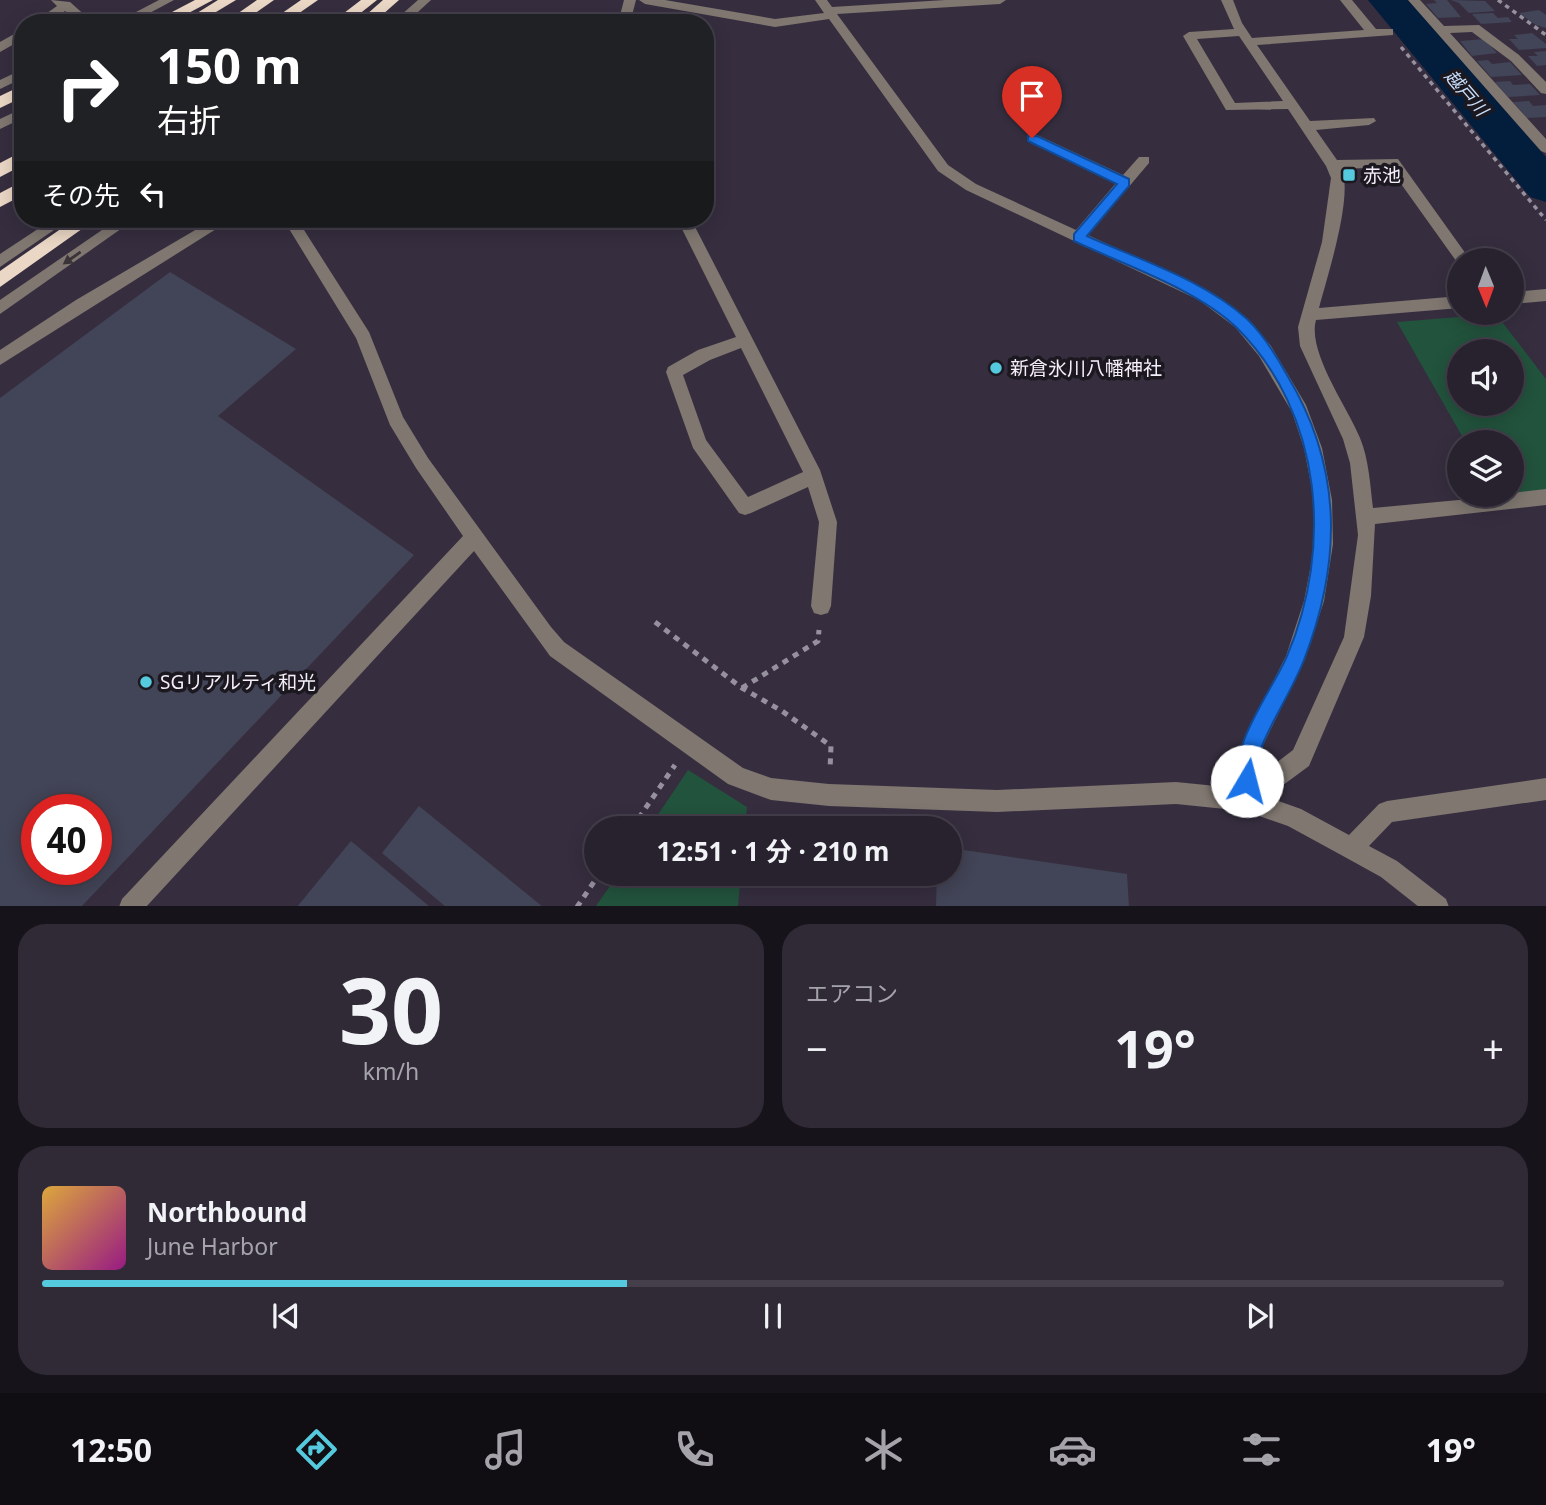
<!DOCTYPE html>
<html lang="ja">
<head>
<meta charset="utf-8">
<style>
	:root { --surface:#28222f; --page:#302a37; --text:#f1f3f6; --muted:#a5a4aa; --line:#443f4b; --accent:#55cadf }
	body { margin:0; font-family:"Noto Sans","Noto Sans JP",sans-serif; background:var(--page); color:var(--text); height:100vh; display:flex; flex-direction:column; font-size:26px; white-space:nowrap }
	* { box-sizing:border-box; margin:0 }
	p { font-size:23px; color:var(--muted) }
	.icon { flex:none; width:38px; height:38px; fill:none; stroke:currentColor; stroke-width:2; stroke-linecap:round; stroke-linejoin:round }
	.map { position:relative; height:906px; overflow:hidden }
	.panel { display:flex; flex-direction:column; gap:18px; padding:18px; background:#16131a; flex:1 }
	.panel>* { flex:none }
	.banner { position:absolute; left:14px; top:14px; width:700px; height:214px; border-radius:28px; box-shadow:0 4px 18px #0003,0 0 0 2px var(--line); background:#202124; color:#fff; overflow:hidden }
	.needle { width:46px; rotate:179deg }
	.fabs { position:absolute; left:1447px; top:248px; display:grid; gap:14px }
	.fabs a { display:grid; place-items:center; width:77px; height:77px; border-radius:50%; background:var(--surface); box-shadow:0 4px 18px #0003,0 0 0 2px var(--line); font-size:35px }
	.speed { position:absolute; left:21px; top:794px; display:flex; gap:14px; font-size:35px; font-weight:700; text-align:center }
	.speed>* { display:grid; place-content:center; width:91px; height:91px; border-radius:50%; background:var(--surface); box-shadow:0 4px 18px #0003,0 0 0 2px var(--line); line-height:1 }
	.speed .limit { border:10px solid #d22; background:#fff; color:#111 }
	.pin { position:absolute; display:grid; place-items:center; width:60px; height:60px; color:#fff; margin:-72px -30px; border-radius:50% 50% 50% 0; rotate:-45deg; box-shadow:0 0 7px #0007 }
	.pin .icon { rotate:45deg }
	.me { position:absolute; width:77px; margin:-38px; rotate:8deg; stroke-linejoin:round; filter:drop-shadow(0 0 5px #0008) }
	.turn { display:flex; align-items:center; gap:24px; height:147px; padding:0 28px; font-size:32px }
	.turn .icon { width:91px; height:91px; stroke-width:2.5 }
	.turn b { display:block; font-size:49px; line-height:60px }
	.then { display:flex; align-items:center; height:66px; padding:0 28px; background:#0003; gap:14px; font-size:26px }
	.big { font-size:52px; font-weight:700; line-height:1.1 }
	.panel .widget { flex:1; display:flex; flex-direction:column; justify-content:center; gap:10px; min-width:0; padding:0 24px; border-radius:28px; background:var(--page) }
	.panel .dial { align-items:center; gap:0 }
	.dial b { font-size:91px; line-height:1 }
	.song { display:flex; align-items:center; gap:21px }
	.cover { width:84px; height:84px; border-radius:10px; background:linear-gradient(135deg,hsl(40 70% 55%),hsl(310 70% 35%)) }
	.played { height:7px; border-radius:4px; background:linear-gradient(90deg,var(--accent) 40%,var(--line) 40%) }
	.keys { display:flex; justify-content:space-around; direction:ltr }
	.heat { display:flex; justify-content:space-between; align-items:center; font-size:38px; direction:ltr }
	.panel .tiles { flex:1; display:grid; gap:18px; grid-template-columns:1fr 1fr }
	.widget:last-child { grid-column:span 2 }
	.trip { position:absolute; left:584px; top:816px; width:378px; height:70px; border-radius:35px; background:var(--surface); box-shadow:0 4px 18px #0003,0 0 0 2px var(--line); font-weight:700; line-height:70px; text-align:center }
	.tab-bar { display:flex; height:112px; justify-content:space-around; align-items:center; background:#100e13; color:var(--muted) }
	.tab-bar .icon { width:49px; height:49px }
	.tab-bar .active { color:var(--accent) }
	.tab-bar b { font-size:32px; color:var(--text) }
	.map>svg:first-child { display:block }
	.green { fill:#22533d; fill-rule:evenodd }
	.lines { fill:none; stroke-linecap:round; stroke-linejoin:round }
	.river { fill:#031d3c; fill-rule:evenodd }
	.building { fill:#424457; fill-rule:evenodd }
	.path-far1 { stroke:#97919f; stroke-width:3.5; stroke-dasharray:4.5 4.5; stroke-linecap:butt }
	.path { stroke:#97919f; stroke-width:5; stroke-dasharray:6 6; stroke-linecap:butt }
	.minor { fill:#7f7770; fill-rule:evenodd }
	.highway { fill:#ebd7c5; fill-rule:evenodd }
	.oneway { fill:#3a3438 }
	.route { fill:#1a73e8; stroke:#114b97; stroke-width:2 }
	.poi-dot { fill:#55cadf; stroke:#1c1820; stroke-width:2.5 }
	.labels { text-anchor:middle; stroke-width:7; stroke-linejoin:round; paint-order:stroke }
	.far-water-label { font-size:18px; font-style:italic; fill:#c9e0fd; stroke:#1c1820 }
	.poi-label { font-size:19px; fill:#f3eef9; stroke:#1c1820; text-anchor:start }
</style>
</head>
<body>
<div class="map">
<svg width="1546" height="907" viewBox="0 0 1546 907">
	<rect width="100%" height="100%" fill="#362e3f"/>
	<g class="green">
		<path d="M1496,314L1546,379V490L1512,493V443H1466L1397,322ZM1460,352H1512V404H1460Z"/>
		<polygon points="688,770 747,807 745,828 649,828"/>
		<polygon points="619,873 741,873 738,906 596,906"/>
	</g>
	<g class="lines">
		<polygon class="river" points="1368,0 1408,0 1546,157 1546,202 1530,197"/>
	</g>
	<g class="building">
		<polygon points="1434,0 1447,0 1461,17 1438,18 1426,4 1437,3"/>
		<polygon points="1451,0 1485,1 1495,11 1469,13 1459,3"/>
		<polygon points="1539,10 1546,15 1546,28 1536,25 1519,13"/>
		<polygon points="1493,13 1498,18 1508,17 1512,22 1481,24 1472,14"/>
		<polygon points="1532,33 1546,44 1546,48 1519,50 1509,39 1518,39 1514,35"/>
		<polygon points="1484,39 1497,53 1472,56 1460,41"/>
		<polygon points="1546,51 1546,65 1537,66 1528,56 1538,56 1534,52"/>
		<polygon points="1488,60 1492,64 1510,62 1522,75 1491,77 1477,61"/>
		<polygon points="1510,81 1513,85 1530,84 1540,95 1508,97 1495,82"/>
		<polygon points="1529,101 1533,106 1546,105 1546,117 1527,118 1513,102"/>
		<path d="M170,272L296,349L218,416L414,555L81,907H0V398ZM37,810H96V870H37Z"/>
		<polygon points="419,806 543,907 446,907 382,853"/>
		<polygon points="351,841 430,907 297,907"/>
		<polygon points="950,848 1127,874 1129,907 936,907 937,873 950,873"/>
	</g>
	<g class="lines">
		<g class="path-far1">
			<polyline points="1498,0 1546,35"/>
			<polyline points="1401,47 1546,220"/>
		</g>
		<g class="path">
			<polyline points="655,622 742,688 782,711 831,746 830,770"/>
			<polyline points="742,688 818,641 819,630"/>
			<polyline points="632,828 675,765"/>
			<polyline points="577,907 600,873"/>
		</g>
		<g class="minor">
			<polygon points="51,0 70,2 88,18 78,21 65,11 48,23 33,23 57,6"/>
			<polygon points="159,0 174,0 131,23 115,23"/>
			<polygon points="418,0 431,0 406,23 392,23"/>
			<polygon points="624,0 636,0 630,23 618,23"/>
			<path d="M639,0H665L775,19L824,13L815,0H827L832,7L945,0H1006L1000,4L837,14L948,165L976,184L1076,230L1116,183L1027,141V135H1037L1123,175L1139,157H1149V163L1088,235L1209,292L1247,319L1271,346L1306,405L1322,448L1332,500L1333,544L1324,601L1305,659L1263,745L1259,776L1293,750L1344,637L1358,535L1350,463L1343,439L1300,346L1298,327L1322,242L1331,178L1326,166L1288,109L1226,110L1183,36L1189,32L1234,29L1221,0H1233L1242,23L1252,38L1364,30L1340,0H1352L1376,29H1393V35L1257,45L1310,121L1374,118L1376,121L1369,125L1316,130L1337,160L1398,159L1471,261H1460L1459,265L1389,167L1342,169C1353,198 1327,277 1319,308L1460,296V308L1316,320C1307,352 1348,408 1360,438C1369,460 1370,484 1373,508L1512,495V493L1546,489V505L1375,524L1371,596L1364,637L1309,766L1267,797L1301,809L1349,835L1379,804L1387,801L1546,778V800L1392,822L1369,846L1397,861L1446,899L1449,907H1419L1381,877L1343,856L1288,826L1245,811L1176,804L997,812L829,806L771,800L728,784L550,656L474,551L146,907H119L122,899L463,536L416,468L390,425L356,338L283,219H297L369,332L403,417L428,458L551,627L564,642L743,768L771,778L829,784L997,790L1176,782L1236,788L1242,743L1286,656L1304,601L1315,544L1314,500L1304,448L1292,412L1259,356L1235,327L1199,300L966,190L938,171L829,19L775,27L645,4ZM1239,36L1283,101L1235,103L1197,39Z"/>
			<polygon points="1408,0 1420,0 1444,26 1479,25 1519,55 1546,82 1546,94 1541,93 1511,61 1472,32 1450,33 1546,139 1546,153 1541,151"/>
			<polygon points="23,29 23,39 0,52 0,42"/>
			<polygon points="23,69 23,78 0,89 0,80"/>
			<polygon points="23,108 23,118 0,129 0,119"/>
			<polygon points="53,219 70,219 0,267 0,254"/>
			<polygon points="118,219 135,219 0,314 0,300"/>
			<polygon points="214,219 232,219 0,365 0,350 76,300"/>
			<path d="M677,219H691L820,470L837,522L831,606L828,613L821,615L814,613L811,606L819,522L808,487L751,513L745,515L739,513L693,448L666,372L668,367L698,350L736,337ZM741,348L803,472L748,497L706,440L683,375L710,360Z"/>
			<polygon points="1546,289 1546,301 1512,304 1512,292"/>
		</g>
		<g class="highway">
			<polygon points="195,0 213,0 170,23 151,23"/>
			<polygon points="218,0 236,0 201,21 196,22 189,18"/>
			<polygon points="257,0 274,0 241,23 224,23"/>
			<polygon points="301,0 318,0 285,23 268,23"/>
			<polygon points="361,0 377,0 348,23 331,23"/>
			<polygon points="383,0 399,0 373,23 357,23"/>
			<polygon points="23,85 23,97 0,108 0,96"/>
			<polygon points="23,151 23,165 0,177 0,163"/>
			<polygon points="23,181 23,195 0,207 0,193"/>
			<polygon points="75,219 96,219 0,287 0,271"/>
		</g>
	</g>
	<defs><path id="oneway-solid" d="M-6-.8H1V-3.2L6.5 0L1 3.2V.8H-6Z" transform="scale(1.75)"/></defs>
	<use class="oneway" href="#oneway-solid" transform="translate(72 258) rotate(145)"/>
	<path class="route" d="M1028,136H1037L1129,179V186L1087,236C1140,260 1204,280 1247,319C1264,335 1276,355 1287,375C1343,468 1342,561 1304,660C1293,688 1276,714 1264,741C1257,756 1260,773 1254,788L1247,791L1240,788C1225,751 1273,689 1287,656C1333,548 1323,414 1237,328C1197,289 1124,265 1074,241V234L1117,184L1028,141Z"/>
	<g class="poi-dot">
		<rect x="1342" y="168" width="14" height="14" rx="3.5"/>
		<circle cx="996" cy="368" r="7"/>
		<circle cx="146" cy="682" r="7"/>
	</g>
	<g class="labels">
		<g class="far-water-label">
			<text transform="translate(1466 93) rotate(49)" y="6">越戸川</text>
		</g>
		<g class="poi-label">
			<text x="1363" y="182">赤池</text>
			<text x="1010" y="375">新倉氷川八幡神社</text>
			<text x="160" y="689">SGリアルティ和光</text>
		</g>
	</g>
</svg>
<div class="fabs">
<a><svg class="needle" viewBox="-14 -14 28 28"><path d="M0-13l5 13h-10z" fill="#e53935"/><path d="M0 13l5-13h-10z" fill="#a5a4aa"/></svg></a>
<a><svg class="icon" aria-label="sound" viewBox="0 0 24 24"><path d="M4 9h4l5-4v14l-5-4H4zM17 9q2 3 0 6"/></svg></a>
<a><svg class="icon" aria-label="layers" viewBox="0 0 24 24"><path d="M12 4l9 5-9 5-9-5zM3 14l9 5 9-5"/></svg></a>
</div>
<div class="speed"><div class="limit">40</div></div>
<div class="pin" style="left:1032px;top:138px;background:#d93025"><svg class="icon" aria-label="arrive" viewBox="0 0 24 24"><path d="M6 21V4h12l-3 4 3 4H6"/></svg></div>
<svg class="me" style="left:1247px;top:781px" viewBox="-20 -20 40 40"><circle r="19" fill="#fff"/><path d="M0-13L10 11 0 6-10 11z" fill="#1a73e8"/></svg>
<div class="trip">12:51 · 1 分 · 210 m</div>
<div class="banner">
<div class="turn"><svg class="icon" aria-label="right" viewBox="0 0 24 24"><path d="M7 20v-9h11M14 6l5 5-5 5"/></svg><div><b>150 m</b>右折</div></div>
<div class="then">その先<svg class="icon" aria-label="left" viewBox="0 0 24 24"><path d="M17 20v-9H6M10 6l-5 5 5 5"/></svg></div>
</div>
</div>
<section class="panel">
<div class="tiles">
<div class="widget dial"><b>30</b><p>km/h</p></div>
<div class="widget"><p>エアコン</p>
<div class="heat"><a>−</a><b class="big">19°</b><a>+</a></div>
</div>
<div class="widget">
<div class="song"><i class="cover"></i><div><b>Northbound</b><p>June Harbor</p></div></div>
<div class="played"></div>
<div class="keys"><svg class="icon" aria-label="previous" viewBox="0 0 24 24"><path d="M18 5L8 12l10 7zM5 5v14"/></svg><svg class="icon" aria-label="pause" viewBox="0 0 24 24"><path d="M8 5v14M16 5v14"/></svg><svg class="icon" aria-label="next" viewBox="0 0 24 24"><path d="M6 5l10 7-10 7zM19 5v14"/></svg></div>
</div>
</div>
</section>
<nav class="tab-bar">
<b>12:50</b>
<svg class="icon active" aria-label="directions" viewBox="0 0 24 24"><path d="M12 3l9 9-9 9-9-9zM9 14v-3h6M13 9l2 2-2 2"/></svg>
<svg class="icon" aria-label="music" viewBox="0 0 24 24"><path d="M9 18V5l10-2v13"/><circle cx="6" cy="18" r="3"/><circle cx="16" cy="16" r="3"/></svg>
<svg class="icon" aria-label="phone" viewBox="0 0 24 24"><path d="M5 4h4l2 5-3 2q2 4 5 5l2-3 5 2v4C11 20 4 13 5 4z"/></svg>
<svg class="icon" aria-label="climate" viewBox="0 0 24 24"><path d="M12 3v18M4 7l16 10M4 17L20 7"/></svg>
<svg class="icon" aria-label="car" viewBox="0 0 24 24"><path d="M5 17H2v-5l4-1 3-4h7l3 4 3 1v5h-3M9 17h6M6 11h13"/><circle cx="7" cy="17" r="2"/><circle cx="17" cy="17" r="2"/></svg>
<svg class="icon" aria-label="filters" viewBox="0 0 24 24"><path d="M4 7h16M4 17h16"/><circle cx="9" cy="7" r="2"/><circle cx="15" cy="17" r="2"/></svg>
<b>19°</b>
</nav>
</body>
</html>
